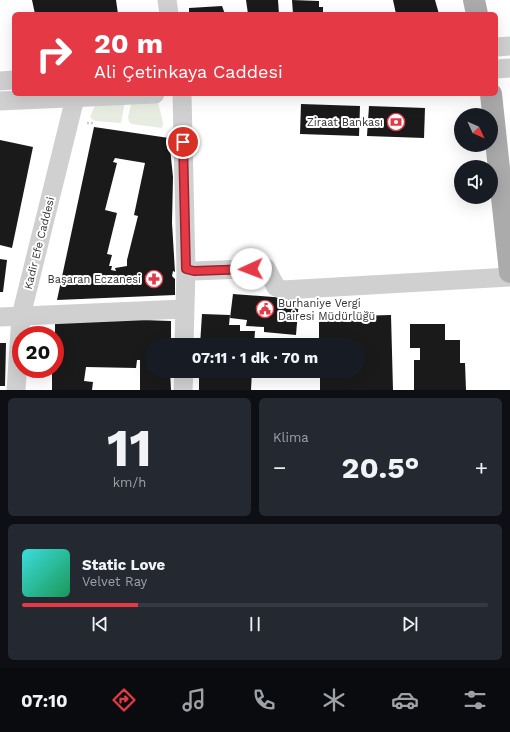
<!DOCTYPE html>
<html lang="tr">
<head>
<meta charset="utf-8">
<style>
	:root { --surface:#171b24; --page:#242831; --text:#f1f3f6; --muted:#9ea1a6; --line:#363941; --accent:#e63946 }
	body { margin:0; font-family:"Work Sans",sans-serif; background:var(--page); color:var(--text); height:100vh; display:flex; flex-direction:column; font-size:15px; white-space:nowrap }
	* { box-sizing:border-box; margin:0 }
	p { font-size:13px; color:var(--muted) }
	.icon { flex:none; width:22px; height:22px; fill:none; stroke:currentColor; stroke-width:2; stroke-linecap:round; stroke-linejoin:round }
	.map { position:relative; height:390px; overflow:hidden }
	.panel { display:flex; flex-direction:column; gap:8px; padding:8px; background:#0d0f14; flex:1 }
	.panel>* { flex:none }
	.banner { position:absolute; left:12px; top:12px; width:486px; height:84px; border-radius:6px; box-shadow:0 4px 16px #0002; background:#e63946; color:#fff; overflow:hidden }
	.needle { width:26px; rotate:134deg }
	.buttons { position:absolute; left:454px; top:108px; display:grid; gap:8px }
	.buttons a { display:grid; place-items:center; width:44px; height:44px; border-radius:50%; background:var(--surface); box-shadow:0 4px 16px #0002; font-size:20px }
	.speed { position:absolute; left:12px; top:326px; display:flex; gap:8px; font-size:20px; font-weight:700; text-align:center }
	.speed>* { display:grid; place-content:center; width:52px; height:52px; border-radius:50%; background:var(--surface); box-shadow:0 4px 16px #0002; line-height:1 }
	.speed .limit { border:6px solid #d22; background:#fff; color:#111 }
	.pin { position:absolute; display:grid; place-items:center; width:34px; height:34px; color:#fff; margin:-17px; border:2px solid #fff; border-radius:50%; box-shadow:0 1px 4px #0007 }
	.me { position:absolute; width:44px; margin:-22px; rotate:268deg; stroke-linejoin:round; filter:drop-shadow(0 0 3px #0008) }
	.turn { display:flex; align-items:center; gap:14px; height:84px; padding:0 16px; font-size:18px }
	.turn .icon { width:52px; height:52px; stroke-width:2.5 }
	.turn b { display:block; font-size:28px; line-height:34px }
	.big { font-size:30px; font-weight:700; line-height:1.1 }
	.panel .card { flex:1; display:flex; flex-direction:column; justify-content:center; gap:6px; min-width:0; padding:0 14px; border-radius:6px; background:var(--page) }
	.panel .dial { align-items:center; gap:0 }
	.dial b { font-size:52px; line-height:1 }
	.song { display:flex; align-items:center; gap:12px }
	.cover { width:48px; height:48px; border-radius:6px; background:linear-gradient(135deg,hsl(180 70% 55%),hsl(150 70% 35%)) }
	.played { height:4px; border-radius:2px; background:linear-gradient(90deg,var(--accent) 25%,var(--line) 25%) }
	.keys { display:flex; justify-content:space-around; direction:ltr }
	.heat { display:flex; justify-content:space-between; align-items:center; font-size:22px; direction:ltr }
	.panel .tiles { flex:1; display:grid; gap:8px; grid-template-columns:1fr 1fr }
	.card:last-child { grid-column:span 2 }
	.trip { position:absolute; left:145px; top:338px; width:220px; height:40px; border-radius:20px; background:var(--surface); box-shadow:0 4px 16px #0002; font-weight:700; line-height:40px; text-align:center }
	.tabs { display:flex; height:64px; justify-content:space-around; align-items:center; background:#090b0e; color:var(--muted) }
	.tabs .icon { width:28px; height:28px }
	.tabs .selected { color:var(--accent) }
	.tabs b { font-size:18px; color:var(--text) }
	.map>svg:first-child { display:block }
	.green { fill:#e6ecdf }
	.building { fill:#1a1a1a; fill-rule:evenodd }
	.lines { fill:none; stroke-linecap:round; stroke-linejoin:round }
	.path { stroke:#cdcdcd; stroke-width:2.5; stroke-dasharray:2 2; stroke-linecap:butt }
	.minor { stroke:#d0d0d0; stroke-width:19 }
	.major { stroke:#ababab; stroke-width:22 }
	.route-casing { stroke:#96252e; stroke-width:10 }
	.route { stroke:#e63946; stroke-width:7 }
	.labels { text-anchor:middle; stroke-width:4; stroke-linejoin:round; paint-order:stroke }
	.poi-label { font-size:11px; fill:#333; stroke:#fff; text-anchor:end }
	.street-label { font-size:11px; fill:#333; stroke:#fff }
</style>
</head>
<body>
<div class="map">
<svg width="510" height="390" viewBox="0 0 510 390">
	<rect width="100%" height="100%" fill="#fff"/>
	<g class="green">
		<polygon points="132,100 158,102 163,123 162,128 132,124 129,122 128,117"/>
		<polygon points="125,101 121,123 95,121 90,117 96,104"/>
	</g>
	<g class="building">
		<polygon points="32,0 116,0 118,14 35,14"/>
		<polygon points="246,0 278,0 279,14 248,14"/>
		<polygon points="292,0 319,1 319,7 323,7 323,14 293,14"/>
		<polygon points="393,0 435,0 439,14 396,14"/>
		<polygon points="222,6 225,14 189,14 189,8"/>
		<polygon points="301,104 360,106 359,136 300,134"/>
		<polygon points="369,106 425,108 424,138 367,136"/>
		<path d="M94,127L169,138L173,177L172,223L175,272L173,271L172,276L175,279V295L57,300ZM115,158L145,163L134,215L138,216L127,260V266L115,268L116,271L111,270L112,266H109L112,255L107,254L117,213L105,210L117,163L113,162Z"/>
		<polygon points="0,140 33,147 12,248 0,245"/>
		<polygon points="0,259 7,260 3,292 0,292"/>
		<polygon points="233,294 299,299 296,335 264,332 264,327 246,326 247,320 230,318"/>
		<polygon points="202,314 230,315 229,325 240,325 240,331 255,331 254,345 200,345"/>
		<polygon points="391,315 393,390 320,390 320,371 358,371 358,345 319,345 319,317"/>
		<polygon points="55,317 171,321 171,345 152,345 152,371 170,371 171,390 140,390 140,360 137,360 136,368 86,367 84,381 93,382 92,390 52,390 52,369 55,369"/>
		<polygon points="410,324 445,324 445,340 460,340 460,363 465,363 466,390 414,390 414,360 420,360 420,348 410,348"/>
		<polygon points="0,343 6,343 5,386 0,386"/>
		<polygon points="199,371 252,371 251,390 199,390"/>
	</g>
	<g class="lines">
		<polyline class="path" points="87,123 95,123"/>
		<g class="minor">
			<polyline points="167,0 169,14"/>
			<polyline points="496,47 510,46"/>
			<polyline points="496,69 510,68"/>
			<polyline points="0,81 14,80"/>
			<polyline points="182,94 186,269 184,345"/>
			<polyline points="0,101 155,94"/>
			<polyline points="186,269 194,271 266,268 276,287 283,290 510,277"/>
			<polyline points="0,317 184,309"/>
			<polyline points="16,390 21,316 75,98"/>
			<polyline points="183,390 184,371"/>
		</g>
		<g class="major">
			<polyline points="474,0 477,14"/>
			<polyline points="491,94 510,272"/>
		</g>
	</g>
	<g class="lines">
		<defs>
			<polyline id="route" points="183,142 186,269 194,271 251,269"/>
		</defs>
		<use href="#route" class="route-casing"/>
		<use href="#route" class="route"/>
	</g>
	<defs>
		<symbol id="bank-ring" viewBox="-11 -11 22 22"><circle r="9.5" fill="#fff" stroke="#e63946" stroke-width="1.5"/><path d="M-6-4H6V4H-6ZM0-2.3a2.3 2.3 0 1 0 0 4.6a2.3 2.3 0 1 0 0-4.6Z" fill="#e63946"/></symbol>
		<symbol id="pharmacy-ring" viewBox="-11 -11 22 22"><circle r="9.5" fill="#fff" stroke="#e63946" stroke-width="1.5"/><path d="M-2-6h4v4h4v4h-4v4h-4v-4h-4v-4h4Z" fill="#e63946"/></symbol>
		<symbol id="civic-ring" viewBox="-11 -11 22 22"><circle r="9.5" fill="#fff" stroke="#e63946" stroke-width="1.5"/><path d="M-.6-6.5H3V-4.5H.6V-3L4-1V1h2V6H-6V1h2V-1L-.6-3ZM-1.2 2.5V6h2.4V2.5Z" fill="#e63946"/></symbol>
	</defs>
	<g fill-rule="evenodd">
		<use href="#bank-ring" x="386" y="112" width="20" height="20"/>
		<use href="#pharmacy-ring" x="144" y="269" width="20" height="20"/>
		<use href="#civic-ring" x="255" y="299" width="20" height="20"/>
	</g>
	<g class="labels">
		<g class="poi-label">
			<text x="383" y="126">Ziraat Bankası</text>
			<text x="141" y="283">Başaran Eczanesi</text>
			<text x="278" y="307" text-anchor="start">Burhaniye Vergi<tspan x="278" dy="13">Dairesi Müdürlüğü</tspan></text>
		</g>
		<g class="street-label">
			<text transform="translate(39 243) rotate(-76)" y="4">Kadir Efe Caddesi</text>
		</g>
	</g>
</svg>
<div class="buttons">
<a><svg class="needle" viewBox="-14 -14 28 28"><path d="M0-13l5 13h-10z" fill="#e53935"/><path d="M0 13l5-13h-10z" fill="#9ea1a6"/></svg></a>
<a><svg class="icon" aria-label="sound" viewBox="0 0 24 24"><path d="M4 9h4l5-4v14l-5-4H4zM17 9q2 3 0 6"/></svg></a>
</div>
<div class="speed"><div class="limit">20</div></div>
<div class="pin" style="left:183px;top:142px;background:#d93025"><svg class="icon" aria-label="arrive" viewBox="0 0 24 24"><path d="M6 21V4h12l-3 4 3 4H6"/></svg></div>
<svg class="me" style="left:251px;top:269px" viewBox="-20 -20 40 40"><circle r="19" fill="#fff"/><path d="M0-13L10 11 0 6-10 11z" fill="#e63946"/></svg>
<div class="trip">07:11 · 1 dk · 70 m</div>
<div class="banner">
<div class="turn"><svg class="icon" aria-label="right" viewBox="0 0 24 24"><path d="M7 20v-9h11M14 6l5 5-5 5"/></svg><div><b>20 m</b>Ali Çetinkaya Caddesi</div></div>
</div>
</div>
<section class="panel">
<div class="tiles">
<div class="card dial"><b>11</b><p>km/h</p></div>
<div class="card"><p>Klima</p>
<div class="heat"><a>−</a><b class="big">20.5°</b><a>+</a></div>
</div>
<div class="card">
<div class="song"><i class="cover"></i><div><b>Static Love</b><p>Velvet Ray</p></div></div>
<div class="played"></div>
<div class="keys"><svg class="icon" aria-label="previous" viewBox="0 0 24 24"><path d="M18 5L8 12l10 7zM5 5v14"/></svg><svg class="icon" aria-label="pause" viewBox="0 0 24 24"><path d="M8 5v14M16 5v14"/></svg><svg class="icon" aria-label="next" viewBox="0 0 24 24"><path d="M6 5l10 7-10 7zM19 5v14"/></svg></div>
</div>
</div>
</section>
<nav class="tabs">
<b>07:10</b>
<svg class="icon selected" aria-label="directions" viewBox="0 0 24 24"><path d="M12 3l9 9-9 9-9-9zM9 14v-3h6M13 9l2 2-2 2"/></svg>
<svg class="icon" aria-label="music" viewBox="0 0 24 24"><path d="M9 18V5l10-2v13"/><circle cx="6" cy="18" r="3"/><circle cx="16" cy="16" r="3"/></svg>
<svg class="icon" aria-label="phone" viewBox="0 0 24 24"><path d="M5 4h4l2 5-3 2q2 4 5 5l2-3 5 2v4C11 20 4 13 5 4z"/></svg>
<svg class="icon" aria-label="climate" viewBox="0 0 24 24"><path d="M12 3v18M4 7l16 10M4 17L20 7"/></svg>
<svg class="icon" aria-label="car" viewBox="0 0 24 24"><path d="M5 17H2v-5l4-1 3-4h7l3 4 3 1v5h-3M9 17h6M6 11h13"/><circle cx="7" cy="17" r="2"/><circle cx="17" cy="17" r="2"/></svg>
<svg class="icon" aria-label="filters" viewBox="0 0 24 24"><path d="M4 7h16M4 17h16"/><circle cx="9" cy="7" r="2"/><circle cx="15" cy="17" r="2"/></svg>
</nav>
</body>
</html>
